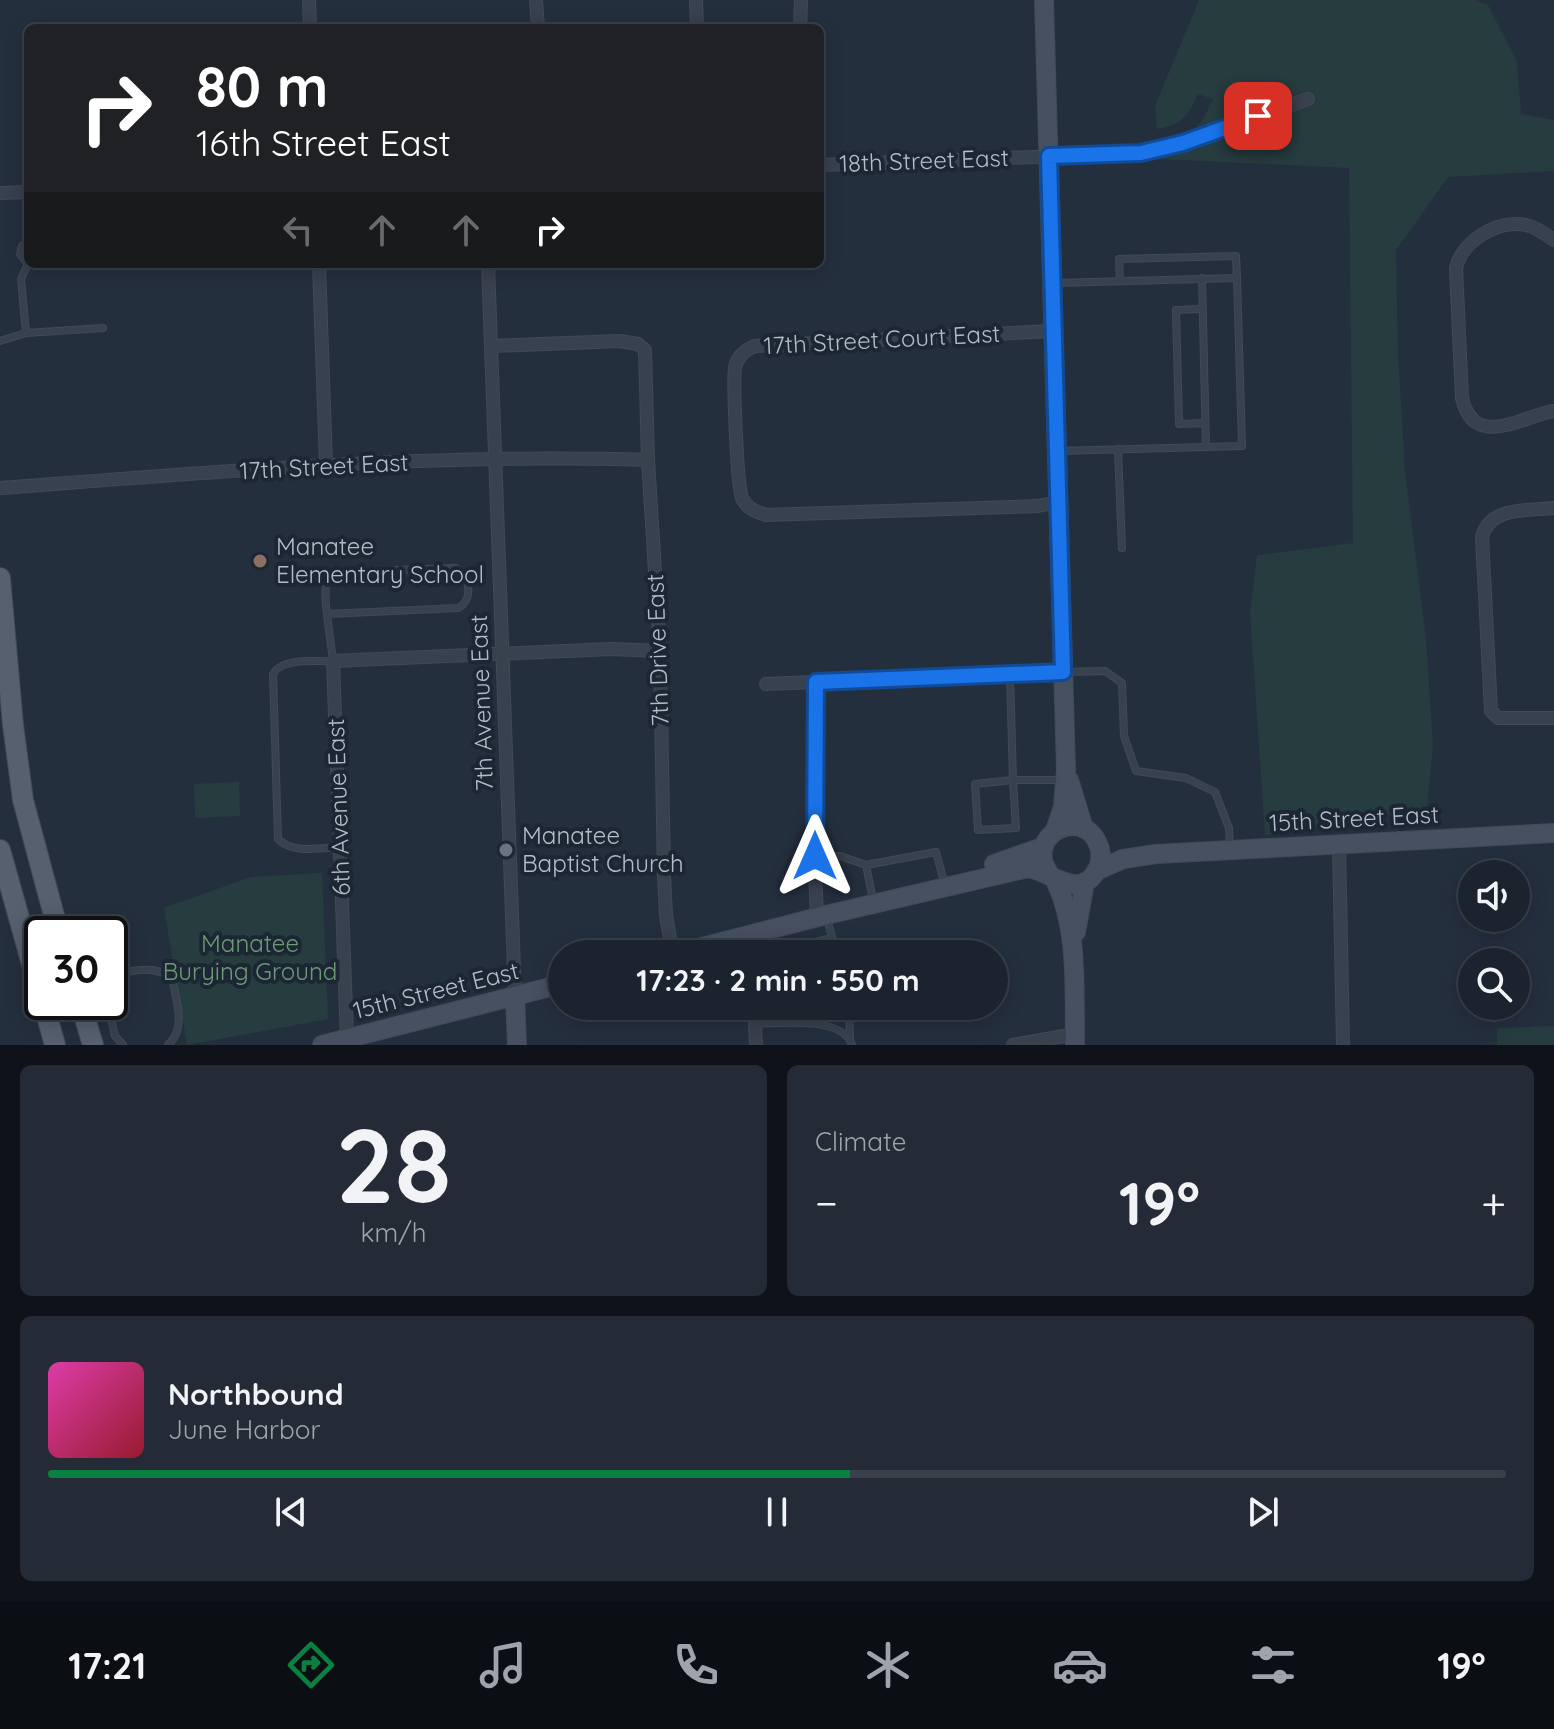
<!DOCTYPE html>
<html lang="en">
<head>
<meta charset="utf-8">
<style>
	:root { --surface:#1b232e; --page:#242b36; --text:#f1f3f6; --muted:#a0a4aa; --line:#39404a; --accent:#0b8043 }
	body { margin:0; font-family:Quicksand,sans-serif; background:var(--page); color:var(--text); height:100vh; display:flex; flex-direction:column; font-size:30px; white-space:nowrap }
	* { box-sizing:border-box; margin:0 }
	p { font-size:26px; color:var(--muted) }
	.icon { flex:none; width:44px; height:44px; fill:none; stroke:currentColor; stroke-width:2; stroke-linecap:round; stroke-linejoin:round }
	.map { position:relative; height:1045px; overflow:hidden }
	.panel { display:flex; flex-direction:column; gap:20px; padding:20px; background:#0f1319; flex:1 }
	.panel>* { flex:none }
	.guide { position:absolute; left:24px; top:24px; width:800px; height:244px; border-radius:12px; box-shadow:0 4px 20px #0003,0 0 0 2px var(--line); background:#202124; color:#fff; overflow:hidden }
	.buttons { position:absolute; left:1458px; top:860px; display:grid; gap:16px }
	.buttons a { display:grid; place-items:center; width:72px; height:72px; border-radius:50%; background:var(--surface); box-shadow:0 4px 20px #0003,0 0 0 2px var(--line); font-size:40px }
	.speed { position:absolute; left:24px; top:916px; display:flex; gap:16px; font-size:40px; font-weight:700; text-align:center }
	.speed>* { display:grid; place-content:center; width:104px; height:104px; border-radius:50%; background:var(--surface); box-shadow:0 4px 20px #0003,0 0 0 2px var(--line); line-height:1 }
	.speed .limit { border:4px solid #111; border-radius:12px; background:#fff; color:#111 }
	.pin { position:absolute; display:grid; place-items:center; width:68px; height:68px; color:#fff; margin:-34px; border-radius:16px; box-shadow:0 4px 12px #0006 }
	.me { position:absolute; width:88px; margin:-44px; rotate:0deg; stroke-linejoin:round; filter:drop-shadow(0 0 6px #0008) }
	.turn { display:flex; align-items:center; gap:28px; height:168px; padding:0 40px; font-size:36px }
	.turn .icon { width:104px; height:104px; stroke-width:2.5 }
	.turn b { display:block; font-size:56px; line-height:68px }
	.lanes { display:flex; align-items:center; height:76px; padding:0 40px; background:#0003; justify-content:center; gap:40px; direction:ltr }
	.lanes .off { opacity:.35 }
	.big { font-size:60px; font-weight:700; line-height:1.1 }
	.panel .tile { flex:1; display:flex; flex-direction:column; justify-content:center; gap:12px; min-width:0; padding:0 28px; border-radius:12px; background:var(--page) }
	.panel .dial { align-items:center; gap:0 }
	.dial b { font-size:104px; line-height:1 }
	.song { display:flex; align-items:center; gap:24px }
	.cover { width:96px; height:96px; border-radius:12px; background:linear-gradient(135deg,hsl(320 70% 55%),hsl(350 70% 35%)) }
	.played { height:8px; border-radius:4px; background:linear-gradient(90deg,var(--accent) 55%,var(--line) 55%) }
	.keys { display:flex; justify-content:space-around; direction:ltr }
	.heat { display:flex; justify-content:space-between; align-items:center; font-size:44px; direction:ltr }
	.panel .tiles { flex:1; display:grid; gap:20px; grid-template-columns:1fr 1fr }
	.tile:last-child { grid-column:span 2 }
	.trip { position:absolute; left:548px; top:940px; width:460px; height:80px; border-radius:40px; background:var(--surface); box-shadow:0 4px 20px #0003,0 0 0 2px var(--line); font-weight:700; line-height:80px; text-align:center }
	.dock { display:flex; height:128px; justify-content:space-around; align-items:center; background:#0b0e12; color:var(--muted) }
	.dock .icon { width:56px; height:56px }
	.dock .current { color:var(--accent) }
	.dock b { font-size:36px; color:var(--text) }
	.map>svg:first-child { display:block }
	.green { fill:#263c3f }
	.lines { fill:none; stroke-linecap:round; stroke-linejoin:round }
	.lane-casing { stroke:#414a57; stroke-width:8 }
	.street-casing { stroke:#414a57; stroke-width:14 }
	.secondary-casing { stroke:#414a57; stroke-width:20 }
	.primary-casing { stroke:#414a57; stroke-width:22 }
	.lane { stroke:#38414e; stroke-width:6 }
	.street { stroke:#38414e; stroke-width:12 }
	.secondary { stroke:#465061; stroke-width:18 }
	.primary { stroke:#56606e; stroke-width:20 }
	.route-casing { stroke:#114b97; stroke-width:20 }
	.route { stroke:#1a73e8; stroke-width:14 }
	.education-dot { fill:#8d6e63; stroke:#1d2633; stroke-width:3 }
	.worship-dot { fill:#6b7280; stroke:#1d2633; stroke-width:3 }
	.labels { text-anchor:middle; stroke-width:8; stroke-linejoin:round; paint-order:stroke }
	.street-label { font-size:24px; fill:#b4bcc9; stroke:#1d2633 }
	.poi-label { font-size:24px; fill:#b4bcc9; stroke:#1d2633; text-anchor:start }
	.park-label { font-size:24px; fill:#6b9a76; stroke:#1d2633 }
</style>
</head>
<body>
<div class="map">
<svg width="1554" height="1045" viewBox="0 0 1554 1045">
	<rect width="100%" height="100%" fill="#242f3e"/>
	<g class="green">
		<path d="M1199,0H1476L1488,5L1517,62L1521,114L1554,120V171L1448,177L1396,250L1398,355L1405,471L1426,639L1433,745L1427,808L1341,824L1265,835L1250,613L1257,555L1353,543L1349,168L1159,159L1158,144C1191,139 1200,128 1213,99L1198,94C1189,115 1181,126 1157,129L1155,106Z"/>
		<polygon points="239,782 240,816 195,818 194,784"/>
		<polygon points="322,873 328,1019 187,1045 164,908 251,877"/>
		<polygon points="1554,1026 1554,1045 1497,1045 1497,1028"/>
	</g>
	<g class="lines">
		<defs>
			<g id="lane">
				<polyline points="28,240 22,246 20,254 28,264"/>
				<polyline points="1202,278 1206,447"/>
				<polyline points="1120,281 1119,259 1236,256 1237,278"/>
				<polyline points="1056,283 1237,278 1242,446 1059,451"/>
				<polyline points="1202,309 1176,310 1179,424 1205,423"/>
				<polyline points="26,333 103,328"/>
				<polyline points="0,341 26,333 21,279 28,264"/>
				<polyline points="1118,449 1122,548"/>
				<path d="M327,614L458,608C474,600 470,576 456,568L334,572L327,576C325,588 325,601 327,614L333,661C315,662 283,657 273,674L278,839C292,854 321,848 340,847"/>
				<polyline points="1066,672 1105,671 1122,683 1124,736 1136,771 1186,778 1215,792 1229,828 1230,846"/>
				<polyline points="1010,674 1013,780 1062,780"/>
				<polygon points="1013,780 1016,828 978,830 975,784"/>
				<polyline points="815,856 840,856 866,865 936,852 943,878"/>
				<polyline points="866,865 873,900"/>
				<polyline points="827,919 837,954"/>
				<polyline points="773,930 777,954"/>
				<polyline points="776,952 832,938"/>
				<path d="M110,975C131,971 154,964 172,978C176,1000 187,1028 168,1045"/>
				<polyline points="107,1002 115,1036 123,1045"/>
				<polyline points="784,1006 786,1023"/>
				<polyline points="849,1006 850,1038"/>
				<path d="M755,1024C779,1023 843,1016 852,1045"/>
			</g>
			<g id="street">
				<polyline points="309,0 310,28"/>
				<polyline points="536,0 538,28"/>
				<polyline points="696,0 697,28"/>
				<polyline points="800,28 801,0"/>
				<polyline points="820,165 1141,153 1183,143 1308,99"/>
				<polyline points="0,193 28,192"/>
				<path d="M1554,240C1545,234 1536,227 1526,225C1498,219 1462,241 1456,268L1462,398C1474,450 1520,417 1554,411"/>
				<polyline points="319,264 326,465"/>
				<polyline points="488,264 515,996"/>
				<path d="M1053,331L755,346C745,350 737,356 735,368C733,383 737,484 742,498C746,508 756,512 766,515L1038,506L1058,502"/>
				<polyline points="492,346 620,341 638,344 645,350 648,460 660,651 664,876 666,916 673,954"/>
				<path d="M0,488C215,472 432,453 648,460"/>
				<path d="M1554,508C1527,511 1490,506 1482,537L1491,711L1498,718H1554"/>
				<polyline points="816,682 815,870 817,917"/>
				<polyline points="766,684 1063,672"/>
				<polyline points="1339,844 1343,1045"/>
				<polyline points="747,935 750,954"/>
				<polyline points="754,1006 756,1045"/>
				<polyline points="347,1038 333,661 611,649 660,651"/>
				<polyline points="1013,1045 1075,1034"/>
			</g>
			<g id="secondary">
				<polyline points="1044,0 1066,770 1063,807 1055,831"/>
				<polyline points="1069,780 1084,829"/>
				<polyline points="994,864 1043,847"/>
				<polyline points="1096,871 1123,859 1156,854 1554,833"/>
				<path d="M1055,880C1079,930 1074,991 1075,1045"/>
				<polyline points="1076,932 1085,882"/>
				<path d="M675,954L826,915L1028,868C1051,871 1081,903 1098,868C1101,860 1102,852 1098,844C1082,805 1023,836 1049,873"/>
				<polyline points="515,996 517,1045"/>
				<polyline points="322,1045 562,984"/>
			</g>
			<g id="primary">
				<polyline points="0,578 13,725 23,800 59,934"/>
				<polyline points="0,850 42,1000"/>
				<polyline points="43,1002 55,1045"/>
				<polyline points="80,1002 93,1045"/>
			</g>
		</defs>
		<use href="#lane" class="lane-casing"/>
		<use href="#street" class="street-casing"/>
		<use href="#secondary" class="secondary-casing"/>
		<use href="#primary" class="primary-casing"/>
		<use href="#lane" class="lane"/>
		<use href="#street" class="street"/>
		<use href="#secondary" class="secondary"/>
		<use href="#primary" class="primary"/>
	</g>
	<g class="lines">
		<defs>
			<polyline id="route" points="815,856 816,682 1063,672 1049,156 1141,153 1183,143 1258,116"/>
		</defs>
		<use href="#route" class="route-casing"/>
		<use href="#route" class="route"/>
	</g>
	<circle class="education-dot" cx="260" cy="561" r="8"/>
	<circle class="worship-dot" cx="506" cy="850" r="8"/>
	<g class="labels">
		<g class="street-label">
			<text transform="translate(924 161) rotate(-2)" y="8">18th Street East</text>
			<text transform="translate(882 340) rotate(-3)" y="8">17th Street Court East</text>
			<text transform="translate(324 467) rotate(-3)" y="8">17th Street East</text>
			<text transform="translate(658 650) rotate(-92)" y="8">7th Drive East</text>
			<text transform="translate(482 703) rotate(-92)" y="8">7th Avenue East</text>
			<text transform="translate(339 807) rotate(-92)" y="8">6th Avenue East</text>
			<text transform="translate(1354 819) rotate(-3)" y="8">15th Street East</text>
			<text transform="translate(436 991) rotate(-14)" y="8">15th Street East</text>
		</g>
		<g class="poi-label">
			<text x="276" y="555">Manatee<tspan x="276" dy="28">Elementary School</tspan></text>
			<text x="522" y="844">Manatee<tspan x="522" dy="28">Baptist Church</tspan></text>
		</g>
		<g class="park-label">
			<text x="250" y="952">Manatee<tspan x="250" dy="28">Burying Ground</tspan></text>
		</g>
	</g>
</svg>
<div class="buttons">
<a><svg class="icon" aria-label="sound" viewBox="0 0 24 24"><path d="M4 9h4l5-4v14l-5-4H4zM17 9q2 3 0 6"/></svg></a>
<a><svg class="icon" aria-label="search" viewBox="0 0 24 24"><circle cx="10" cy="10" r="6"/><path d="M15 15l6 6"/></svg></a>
</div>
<div class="speed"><div class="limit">30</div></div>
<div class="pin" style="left:1258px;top:116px;background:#d93025"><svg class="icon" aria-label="arrive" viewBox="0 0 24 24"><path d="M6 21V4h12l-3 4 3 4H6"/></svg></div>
<svg class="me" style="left:815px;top:856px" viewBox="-20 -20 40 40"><path d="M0-17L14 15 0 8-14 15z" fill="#1a73e8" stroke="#fff" stroke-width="4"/></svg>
<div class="trip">17:23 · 2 min · 550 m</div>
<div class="guide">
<div class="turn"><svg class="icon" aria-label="right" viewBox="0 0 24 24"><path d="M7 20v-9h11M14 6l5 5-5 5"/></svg><div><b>80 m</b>16th Street East</div></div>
<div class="lanes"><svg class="icon off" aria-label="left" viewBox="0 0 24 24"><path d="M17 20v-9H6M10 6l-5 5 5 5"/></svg><svg class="icon off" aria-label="ahead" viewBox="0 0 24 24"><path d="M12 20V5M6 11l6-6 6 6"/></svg><svg class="icon off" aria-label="ahead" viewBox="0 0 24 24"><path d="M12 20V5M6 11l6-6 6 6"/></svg><svg class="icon" aria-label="right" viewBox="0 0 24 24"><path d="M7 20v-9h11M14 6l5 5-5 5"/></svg></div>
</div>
</div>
<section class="panel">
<div class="tiles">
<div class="tile dial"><b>28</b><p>km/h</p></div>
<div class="tile"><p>Climate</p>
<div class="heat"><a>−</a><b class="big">19°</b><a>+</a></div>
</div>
<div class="tile">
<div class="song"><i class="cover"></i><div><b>Northbound</b><p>June Harbor</p></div></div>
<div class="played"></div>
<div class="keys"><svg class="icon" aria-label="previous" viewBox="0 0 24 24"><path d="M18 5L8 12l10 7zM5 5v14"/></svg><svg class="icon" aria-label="pause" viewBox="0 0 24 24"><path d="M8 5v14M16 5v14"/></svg><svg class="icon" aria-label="next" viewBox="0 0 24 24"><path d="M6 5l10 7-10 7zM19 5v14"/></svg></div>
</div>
</div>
</section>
<nav class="dock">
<b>17:21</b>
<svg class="icon current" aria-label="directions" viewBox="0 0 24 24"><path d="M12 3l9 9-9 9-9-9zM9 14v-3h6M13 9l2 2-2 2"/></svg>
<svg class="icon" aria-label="music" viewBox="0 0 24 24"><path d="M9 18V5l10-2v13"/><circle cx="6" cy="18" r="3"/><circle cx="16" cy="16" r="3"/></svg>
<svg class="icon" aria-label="phone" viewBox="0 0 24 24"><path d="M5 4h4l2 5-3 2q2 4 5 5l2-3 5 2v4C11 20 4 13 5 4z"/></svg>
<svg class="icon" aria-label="climate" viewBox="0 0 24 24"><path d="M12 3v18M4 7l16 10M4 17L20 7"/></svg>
<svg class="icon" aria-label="car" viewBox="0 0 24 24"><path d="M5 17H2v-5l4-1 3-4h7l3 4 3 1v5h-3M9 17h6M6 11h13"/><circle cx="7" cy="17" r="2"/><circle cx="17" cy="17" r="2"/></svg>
<svg class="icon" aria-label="filters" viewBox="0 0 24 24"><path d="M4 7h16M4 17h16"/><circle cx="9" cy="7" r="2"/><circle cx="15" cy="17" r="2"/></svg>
<b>19°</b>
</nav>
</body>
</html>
